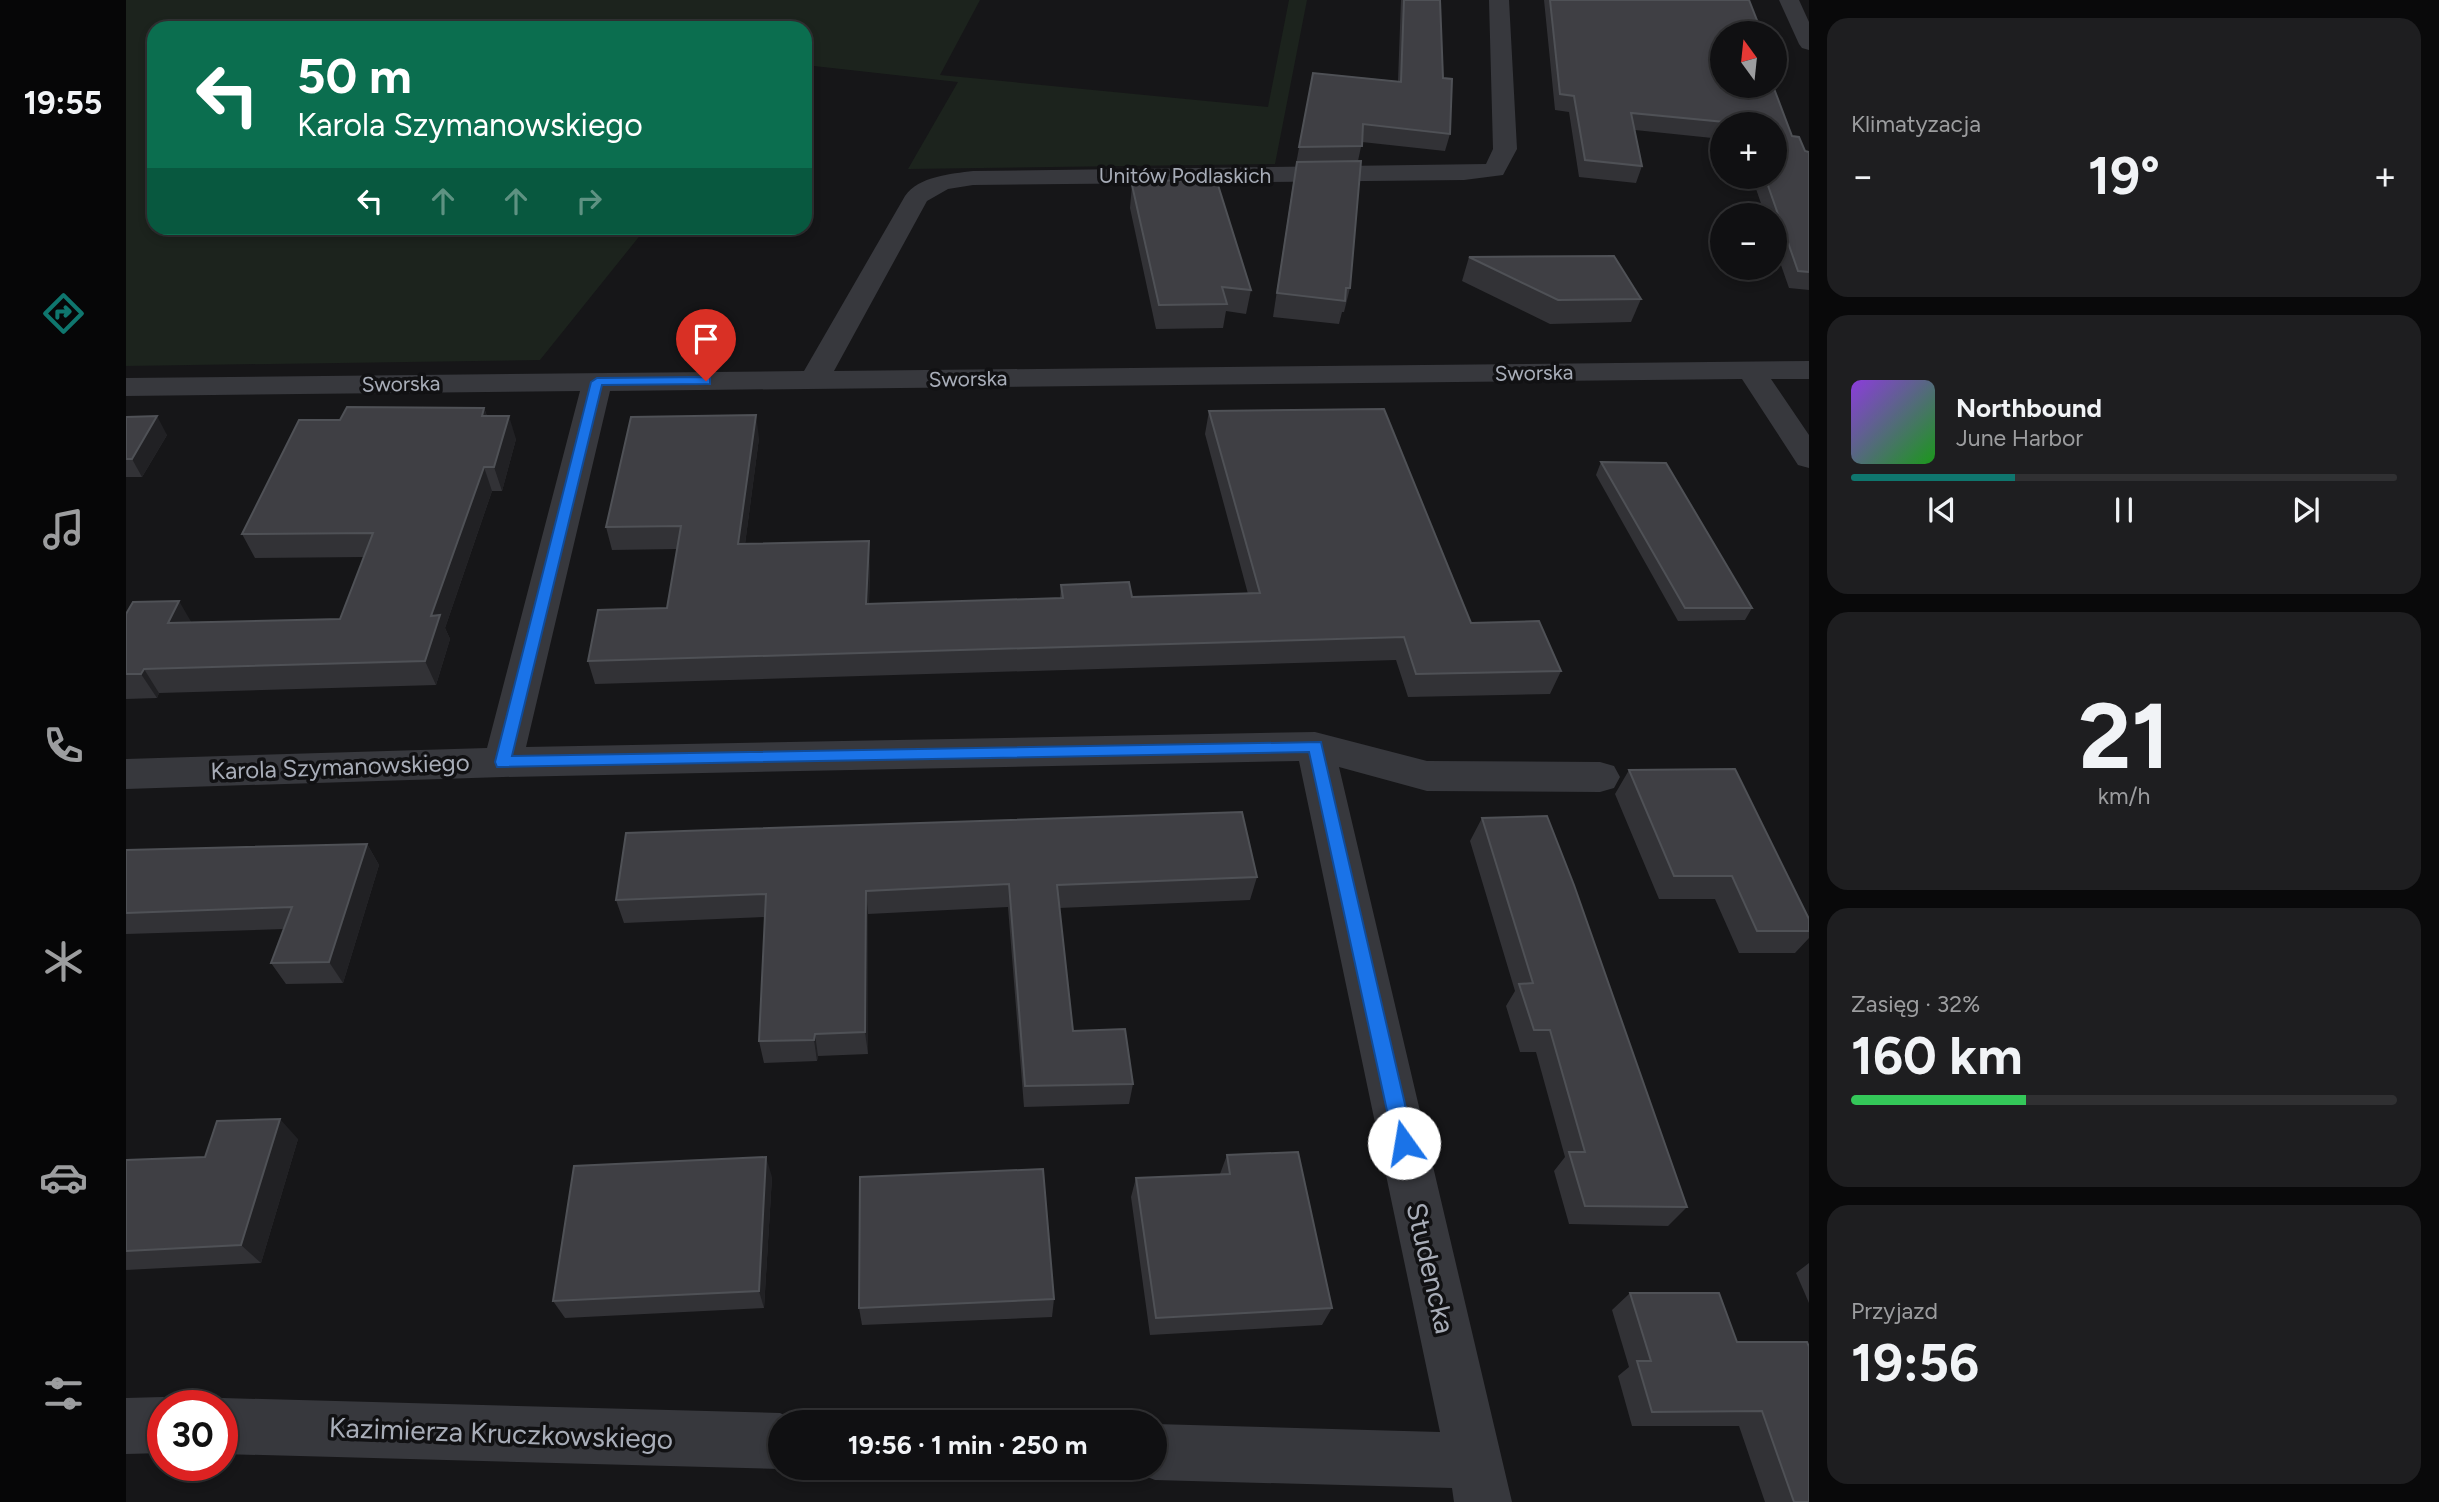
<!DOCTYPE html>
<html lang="pl">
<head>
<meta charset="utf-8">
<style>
	:root { --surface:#101012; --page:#1e1e20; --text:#f1f3f6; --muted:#9c9d9f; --line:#303032; --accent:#0f766e }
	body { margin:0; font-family:Figtree,sans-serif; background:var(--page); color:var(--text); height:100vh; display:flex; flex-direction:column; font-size:26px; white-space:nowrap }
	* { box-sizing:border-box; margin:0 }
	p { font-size:23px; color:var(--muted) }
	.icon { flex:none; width:38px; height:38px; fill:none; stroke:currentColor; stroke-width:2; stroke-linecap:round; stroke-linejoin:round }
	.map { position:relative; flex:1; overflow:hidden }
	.panel { display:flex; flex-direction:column; gap:18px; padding:18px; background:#09090a; width:630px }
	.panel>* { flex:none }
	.banner { position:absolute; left:21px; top:21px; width:665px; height:214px; border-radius:21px; box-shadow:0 4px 10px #0003,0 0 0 2px var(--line); background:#0b6e4f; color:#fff; overflow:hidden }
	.needle { width:46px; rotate:345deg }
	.fabs { position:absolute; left:1584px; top:21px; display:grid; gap:14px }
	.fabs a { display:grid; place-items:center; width:77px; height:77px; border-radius:50%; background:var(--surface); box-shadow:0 4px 10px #0003,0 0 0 2px var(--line); font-size:35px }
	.speed { position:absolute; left:21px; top:1390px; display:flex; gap:14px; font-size:35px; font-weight:700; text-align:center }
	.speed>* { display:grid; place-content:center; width:91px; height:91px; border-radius:50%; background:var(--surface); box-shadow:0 4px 10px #0003,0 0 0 2px var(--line); line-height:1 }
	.speed .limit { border:10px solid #d22; background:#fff; color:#111 }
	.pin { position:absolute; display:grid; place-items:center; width:60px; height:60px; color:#fff; margin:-72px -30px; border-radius:50% 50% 50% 0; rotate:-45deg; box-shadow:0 0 7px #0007 }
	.pin .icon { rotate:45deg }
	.me { position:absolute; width:77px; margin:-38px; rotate:347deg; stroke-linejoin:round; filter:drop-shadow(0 0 5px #0008) }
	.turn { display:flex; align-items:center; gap:24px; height:147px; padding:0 35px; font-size:32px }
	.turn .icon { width:91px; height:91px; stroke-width:2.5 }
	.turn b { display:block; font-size:49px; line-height:60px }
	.lanes { display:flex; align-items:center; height:66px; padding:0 35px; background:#0003; justify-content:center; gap:35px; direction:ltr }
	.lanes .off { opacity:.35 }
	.big { font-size:52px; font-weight:700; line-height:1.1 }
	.panel .tile { flex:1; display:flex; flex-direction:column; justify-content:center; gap:10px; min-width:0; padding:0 24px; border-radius:21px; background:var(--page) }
	.panel .dial { align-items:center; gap:0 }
	.dial b { font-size:91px; line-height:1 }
	.song { display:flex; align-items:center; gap:21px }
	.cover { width:84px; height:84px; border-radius:10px; background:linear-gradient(135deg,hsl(270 70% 55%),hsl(120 70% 35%)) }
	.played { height:7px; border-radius:4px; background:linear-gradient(90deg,var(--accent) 30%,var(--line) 30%) }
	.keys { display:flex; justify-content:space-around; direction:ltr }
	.heat { display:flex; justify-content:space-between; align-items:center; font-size:38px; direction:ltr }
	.charge { height:10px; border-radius:5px; background:linear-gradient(90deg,#34c759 32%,var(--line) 0) }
	.trip { position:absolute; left:642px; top:1410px; width:399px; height:70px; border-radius:35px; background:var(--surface); box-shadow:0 4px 10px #0003,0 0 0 2px var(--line); font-weight:700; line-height:70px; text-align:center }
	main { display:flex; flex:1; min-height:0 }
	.tab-bar { display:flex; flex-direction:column; width:126px; justify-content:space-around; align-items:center; background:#060607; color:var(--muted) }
	.tab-bar .icon { width:49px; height:49px }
	.tab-bar .active { color:var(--accent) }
	.tab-bar b { font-size:32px; color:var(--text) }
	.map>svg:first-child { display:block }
	.green { fill:#1c231d }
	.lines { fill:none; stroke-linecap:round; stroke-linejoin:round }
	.minor { fill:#37383d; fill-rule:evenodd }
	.wall { fill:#323236 }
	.shaded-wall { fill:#212124 }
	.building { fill:#3f3f44; stroke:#4f5156; stroke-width:2 }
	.route { fill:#1a73e8; stroke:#114b97; stroke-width:2 }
	.labels { text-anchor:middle; stroke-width:7; stroke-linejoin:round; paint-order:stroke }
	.far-street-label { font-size:21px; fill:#a8adb8; stroke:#111113 }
	.street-label { font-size:24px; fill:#a8adb8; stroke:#111113 }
	.near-street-label { font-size:28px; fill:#a8adb8; stroke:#111113 }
</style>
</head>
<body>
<main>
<nav class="tab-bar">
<b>19:55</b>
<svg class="icon active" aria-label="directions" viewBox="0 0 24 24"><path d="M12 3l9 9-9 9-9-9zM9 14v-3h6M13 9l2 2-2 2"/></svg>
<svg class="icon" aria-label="music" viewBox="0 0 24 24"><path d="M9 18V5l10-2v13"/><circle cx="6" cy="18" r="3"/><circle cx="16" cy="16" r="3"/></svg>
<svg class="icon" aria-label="phone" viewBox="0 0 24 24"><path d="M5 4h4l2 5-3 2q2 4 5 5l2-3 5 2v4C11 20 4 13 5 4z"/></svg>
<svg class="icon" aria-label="climate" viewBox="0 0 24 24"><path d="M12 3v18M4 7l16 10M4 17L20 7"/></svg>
<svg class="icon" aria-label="car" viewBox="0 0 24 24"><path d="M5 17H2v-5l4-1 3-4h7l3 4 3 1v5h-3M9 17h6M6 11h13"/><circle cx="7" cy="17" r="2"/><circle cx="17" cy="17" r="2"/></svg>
<svg class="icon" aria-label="filters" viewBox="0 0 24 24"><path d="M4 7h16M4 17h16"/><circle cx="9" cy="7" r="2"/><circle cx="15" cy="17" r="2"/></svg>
</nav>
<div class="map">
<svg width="1683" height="1502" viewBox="0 0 1683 1502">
	<rect width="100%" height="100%" fill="#161618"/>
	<polygon class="green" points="0,0 854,0 814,75 1142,107 1163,0 1181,0 1149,164 782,169 832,82 679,65 679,28 28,28 28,228 520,228 414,360 0,366"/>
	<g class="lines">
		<g class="minor">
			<path d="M1363,0H1383L1391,149L1377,175L1338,180L847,185L822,189L801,201L708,371L1683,361V379H1645L1683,435V468L1672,465L1616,379L484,391L400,747L1189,732L1301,761L1474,762L1488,766L1494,777L1488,788L1474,792L1301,791L1213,767L1386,1502H1328L1326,1488L1029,1480L1009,1472L1008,1468H1029V1424L1314,1432L1173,761L377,777L0,789V759L361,748L454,391L0,396V378L678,371L779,196C793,176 825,174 847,171L1360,164L1367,149Z"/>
			<polygon points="1653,0 1673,0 1683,22 1683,50 1676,48 1673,44"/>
			<polygon points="37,1397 56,1405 37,1405 37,1453 0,1454 0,1398"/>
			<polygon points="96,1398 654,1413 674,1423 654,1423 654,1469 96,1454 96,1405 79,1405"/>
		</g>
	</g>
	<g class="wall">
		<polygon points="1275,0 1314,0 1317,78 1324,134 1319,151 1236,142 1232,161 1224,288 1218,312 1216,312 1213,324 1147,317 1170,164 1187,73 1272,81"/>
		<polygon points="1418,0 1623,0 1596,33 1666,136 1679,151 1683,152 1683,290 1663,288 1648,245 1648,215 1639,215 1629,186 1620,185 1616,177 1648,177 1648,124 1596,124 1596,139 1509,130 1516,166 1510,183 1453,177 1443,112 1429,110"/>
		<polygon points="1014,181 1125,290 1120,314 1100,311 1097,328 1030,329 1004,208 1006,185 1014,185"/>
		<polygon points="1343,257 1515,299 1505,322 1424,324 1336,281"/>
		<polygon points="358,408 361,416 390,439 376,491 366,491 319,628 324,639 310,685 33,693 31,698 0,699 0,614 65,622 214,619 238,557 129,558 116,534 214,420"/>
		<polygon points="1083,411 1345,623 1435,671 1424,694 1282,697 1270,660 469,684 462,661 541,608 551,549 486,550 480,527 633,438 619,544 744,564 743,604 934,599 935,585 1006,597 1122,594 1079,434"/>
		<polygon points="0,417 41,435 16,477 0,477"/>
		<polygon points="1475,462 1626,608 1619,620 1552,621 1470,475"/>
		<polygon points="1503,770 1683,919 1683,938 1669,953 1613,953 1589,899 1533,899 1489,794"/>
		<polygon points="1356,818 1561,1207 1542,1226 1443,1224 1428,1171 1439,1157 1410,1052 1394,1052 1380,1006 1389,991 1344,841"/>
		<polygon points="500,833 1131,877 1124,900 933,908 947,1031 1007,1084 1003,1104 898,1107 882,907 742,914 742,1054 692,1056 691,1061 638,1063 633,1041 639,917 498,923 490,900"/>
		<polygon points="241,844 253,865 217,983 160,984 145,963 158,929 0,934 0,850"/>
		<polygon points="172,1139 135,1263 0,1270 0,1160 79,1157"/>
		<polygon points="1101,1155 1206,1308 1196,1325 1024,1335 1005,1197 1010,1178 1094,1174"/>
		<polygon points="646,1177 638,1308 439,1318 427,1301"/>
		<polygon points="1683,1263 1683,1303 1670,1273"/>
		<polygon points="1504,1293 1611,1342 1683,1502 1639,1502 1613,1426 1506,1426 1492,1376 1503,1367 1486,1310"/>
		<polygon points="928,1299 926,1317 736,1325 733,1308"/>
	</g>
	<g class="shaded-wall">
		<polygon points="358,408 366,431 356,416"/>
		<polygon points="630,415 633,438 616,567 612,544"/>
		<polygon points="31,416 41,435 16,477 6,459"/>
		<polygon points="383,416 390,439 376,491 368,467"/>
		<polygon points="358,467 366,491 319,628 324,639 310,685 299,661 305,616"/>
		<polygon points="743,541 744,564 742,627 740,604"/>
		<polygon points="53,601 67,625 42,623"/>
		<polygon points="18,669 33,693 31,698 15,674"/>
		<polygon points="241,844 253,865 217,983 203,962"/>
		<polygon points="740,891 742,914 742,1054 739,1032"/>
		<polygon points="689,1034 692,1056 691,1061 688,1040"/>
		<polygon points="154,1119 172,1139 135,1263 115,1245"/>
		<polygon points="640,1157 646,1177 638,1308 633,1291"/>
	</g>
	<g class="building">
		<polygon points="1278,0 1314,0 1317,78 1326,79 1324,134 1237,124 1236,146 1173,147 1187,73 1275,82"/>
		<polygon points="1424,0 1623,0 1636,33 1596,33 1596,86 1647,86 1666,136 1673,137 1679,151 1683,152 1683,272 1672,271 1639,177 1648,177 1648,124 1610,124 1609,123 1505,113 1516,166 1459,160 1448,96 1434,94"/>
		<polygon points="1235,161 1224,288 1220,288 1219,301 1151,293 1171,162"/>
		<polygon points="1082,180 1083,184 1092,185 1125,290 1096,287 1101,304 1033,305 1006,185 1015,185 1014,181"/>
		<polygon points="1488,256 1515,299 1432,300 1343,257"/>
		<polygon points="221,407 358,408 356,416 383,416 368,467 358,467 305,616 314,615 299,661 18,669 15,674 0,674 0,614 7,602 53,601 42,623 214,619 247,533 116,534 173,420 214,420"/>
		<polygon points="1258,409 1345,623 1413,621 1435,671 1290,674 1278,637 462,661 472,610 541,608 555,526 480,527 505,417 630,415 612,544 743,541 740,604 937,598 935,585 1003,582 1006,597 1134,593 1083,411"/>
		<polygon points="31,416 6,459 0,459 0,417"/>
		<polygon points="1475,462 1540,463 1626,608 1559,608"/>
		<polygon points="1609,769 1683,919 1683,931 1631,931 1606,876 1548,876 1503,770"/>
		<polygon points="1116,812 1131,877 931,885 947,1031 999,1029 1007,1084 899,1086 883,884 740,891 739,1032 689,1034 688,1040 633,1041 640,894 490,900 500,833"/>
		<polygon points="1421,816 1448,885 1561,1207 1459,1206 1443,1152 1459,1152 1424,1030 1408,1030 1393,984 1407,983 1356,818"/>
		<polygon points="241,844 203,962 145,963 166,907 0,913 0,850"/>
		<polygon points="154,1119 115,1245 0,1251 0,1160 79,1157 91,1121"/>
		<polygon points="1172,1152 1206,1308 1030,1318 1010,1178 1104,1174 1101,1155"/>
		<polygon points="640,1157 633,1291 427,1301 448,1166"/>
		<polygon points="917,1169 928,1299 733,1308 734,1177"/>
		<polygon points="1504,1293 1593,1293 1611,1342 1681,1342 1683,1347 1683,1502 1668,1502 1636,1411 1526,1412 1511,1361 1525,1361"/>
	</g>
	<polygon class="route" points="580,377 584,378 584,384 476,385 386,756 1195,742 1288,1143 1285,1150 1278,1152 1271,1150 1268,1143 1183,752 371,767 369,762 465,382 471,378"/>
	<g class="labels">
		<g class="far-street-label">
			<text x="1059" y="183">Unitów Podlaskich</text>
			<text transform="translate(1408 373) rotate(-1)" y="7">Sworska</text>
			<text transform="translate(842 379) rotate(-1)" y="7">Sworska</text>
			<text transform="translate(275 384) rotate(-1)" y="7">Sworska</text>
		</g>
		<g class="street-label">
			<text transform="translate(214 767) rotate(-2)" y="8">Karola Szymanowskiego</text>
		</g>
		<g class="near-street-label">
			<text transform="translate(1305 1268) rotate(77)" y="10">Studencka</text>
			<text transform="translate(375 1433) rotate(2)" y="10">Kazimierza Kruczkowskiego</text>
		</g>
	</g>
</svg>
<div class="fabs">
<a><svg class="needle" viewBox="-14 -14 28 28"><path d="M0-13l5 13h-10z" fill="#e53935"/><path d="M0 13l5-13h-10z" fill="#9c9d9f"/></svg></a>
<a>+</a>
<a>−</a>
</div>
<div class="speed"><div class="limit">30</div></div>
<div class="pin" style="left:580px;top:381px;background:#d93025"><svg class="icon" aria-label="arrive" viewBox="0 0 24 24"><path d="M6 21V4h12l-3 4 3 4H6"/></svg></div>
<svg class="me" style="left:1278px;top:1143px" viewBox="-20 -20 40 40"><circle r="19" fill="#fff"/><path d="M0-13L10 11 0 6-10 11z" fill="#1a73e8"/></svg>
<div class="trip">19:56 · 1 min · 250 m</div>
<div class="banner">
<div class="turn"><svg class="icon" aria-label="left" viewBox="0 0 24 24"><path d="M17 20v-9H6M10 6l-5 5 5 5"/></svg><div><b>50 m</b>Karola Szymanowskiego</div></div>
<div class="lanes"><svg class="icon" aria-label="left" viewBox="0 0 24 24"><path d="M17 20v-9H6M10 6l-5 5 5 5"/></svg><svg class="icon off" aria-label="ahead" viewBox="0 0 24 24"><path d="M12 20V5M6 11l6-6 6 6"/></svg><svg class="icon off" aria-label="ahead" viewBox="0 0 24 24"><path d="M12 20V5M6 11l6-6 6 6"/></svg><svg class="icon off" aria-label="right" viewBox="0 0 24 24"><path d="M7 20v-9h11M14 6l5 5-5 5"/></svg></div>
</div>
</div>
<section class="panel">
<div class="tile"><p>Klimatyzacja</p>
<div class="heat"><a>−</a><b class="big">19°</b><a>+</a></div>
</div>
<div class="tile">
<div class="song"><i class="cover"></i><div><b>Northbound</b><p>June Harbor</p></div></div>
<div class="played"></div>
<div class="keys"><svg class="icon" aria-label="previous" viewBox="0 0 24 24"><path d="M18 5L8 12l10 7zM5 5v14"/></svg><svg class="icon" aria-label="pause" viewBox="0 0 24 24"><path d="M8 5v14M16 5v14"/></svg><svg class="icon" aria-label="next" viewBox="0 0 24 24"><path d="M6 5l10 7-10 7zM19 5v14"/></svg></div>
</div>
<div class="tile dial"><b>21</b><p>km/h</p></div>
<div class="tile"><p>Zasięg · 32%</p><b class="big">160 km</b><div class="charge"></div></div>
<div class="tile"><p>Przyjazd</p><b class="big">19:56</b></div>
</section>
</main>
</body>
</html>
